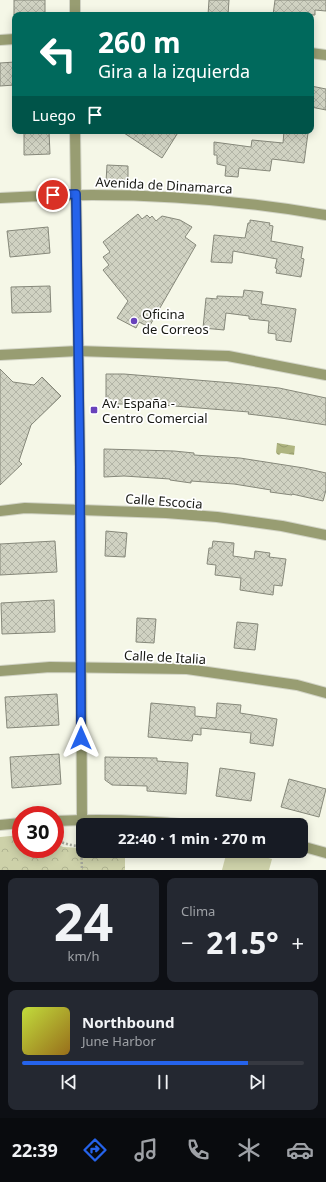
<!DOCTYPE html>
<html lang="es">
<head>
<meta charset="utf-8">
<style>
	:root { --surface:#171b24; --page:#242831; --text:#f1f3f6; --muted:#9ea1a6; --line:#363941; --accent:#2563eb }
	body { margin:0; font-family:"Noto Sans",sans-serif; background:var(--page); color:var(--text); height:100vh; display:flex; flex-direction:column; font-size:15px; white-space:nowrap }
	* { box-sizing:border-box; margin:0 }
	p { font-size:13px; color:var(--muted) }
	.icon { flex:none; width:22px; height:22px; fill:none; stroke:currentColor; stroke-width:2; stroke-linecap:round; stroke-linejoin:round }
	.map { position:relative; height:870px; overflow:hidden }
	.side { display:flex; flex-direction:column; gap:8px; padding:8px; background:#0d0f14; flex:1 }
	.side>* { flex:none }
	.banner { position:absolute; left:12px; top:12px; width:302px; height:122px; border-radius:8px; box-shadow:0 2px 10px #0003; background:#00695c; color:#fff; overflow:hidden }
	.speed { position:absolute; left:12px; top:806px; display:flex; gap:8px; font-size:20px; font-weight:700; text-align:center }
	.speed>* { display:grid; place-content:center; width:52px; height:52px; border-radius:50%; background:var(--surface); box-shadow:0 2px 10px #0003; line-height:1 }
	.speed .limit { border:6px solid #d22; background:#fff; color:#111 }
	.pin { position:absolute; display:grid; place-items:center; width:34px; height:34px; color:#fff; margin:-17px; border:2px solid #fff; border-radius:50%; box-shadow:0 1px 4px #0007 }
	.me { position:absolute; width:44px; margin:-22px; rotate:0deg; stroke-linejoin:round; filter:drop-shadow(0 0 3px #0008) }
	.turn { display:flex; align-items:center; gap:14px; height:84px; padding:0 20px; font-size:18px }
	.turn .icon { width:52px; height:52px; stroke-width:2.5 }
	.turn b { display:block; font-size:28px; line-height:34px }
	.then { display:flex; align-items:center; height:38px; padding:0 20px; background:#0003; gap:8px; font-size:15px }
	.big { font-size:30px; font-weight:700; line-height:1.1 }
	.side .widget { flex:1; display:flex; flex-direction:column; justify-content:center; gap:6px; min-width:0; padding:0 14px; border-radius:8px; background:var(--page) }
	.side .dial { align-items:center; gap:0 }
	.dial b { font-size:52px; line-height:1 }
	.song { display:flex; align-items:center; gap:12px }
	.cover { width:48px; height:48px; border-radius:6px; background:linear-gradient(135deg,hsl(70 70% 55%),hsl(40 70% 35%)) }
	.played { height:4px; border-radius:2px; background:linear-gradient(90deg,var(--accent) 80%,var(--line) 80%) }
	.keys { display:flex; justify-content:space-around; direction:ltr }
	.heat { display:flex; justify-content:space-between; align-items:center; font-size:22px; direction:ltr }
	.side .tiles { flex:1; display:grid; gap:8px; grid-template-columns:1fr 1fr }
	.widget:last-child { grid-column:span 2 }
	.trip { position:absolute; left:76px; top:818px; width:232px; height:40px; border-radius:8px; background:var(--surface); box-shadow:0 2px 10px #0003; font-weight:700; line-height:40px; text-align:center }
	.tab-bar { display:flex; height:64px; justify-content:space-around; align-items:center; background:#090b0e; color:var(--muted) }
	.tab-bar .icon { width:28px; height:28px }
	.tab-bar .current { color:var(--accent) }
	.tab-bar b { font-size:18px; color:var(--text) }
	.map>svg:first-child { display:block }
	.park { fill:url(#park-crowns) }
	.pitch { fill:#cdd1a9 }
	.water { fill:url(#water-waves) }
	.building { fill:url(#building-cross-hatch); stroke:#86887a }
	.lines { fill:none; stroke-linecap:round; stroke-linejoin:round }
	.street-casing { stroke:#d1d3c5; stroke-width:12 }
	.path { stroke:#a6a89c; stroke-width:2.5; stroke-dasharray:2 2; stroke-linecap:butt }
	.street { stroke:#989d72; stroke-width:10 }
	.route-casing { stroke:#184099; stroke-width:10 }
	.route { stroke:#2563eb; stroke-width:7 }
	.poi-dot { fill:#6842bb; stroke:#fff; stroke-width:1.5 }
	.labels { text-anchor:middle; stroke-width:3.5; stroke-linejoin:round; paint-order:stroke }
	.street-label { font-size:13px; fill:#171813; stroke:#fff }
	.poi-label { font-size:13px; fill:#171813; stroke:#fff; text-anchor:start }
</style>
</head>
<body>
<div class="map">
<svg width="326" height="870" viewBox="0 0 326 870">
	<defs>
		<pattern id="park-crowns" width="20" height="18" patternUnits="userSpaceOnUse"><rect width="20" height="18" fill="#cdd1a9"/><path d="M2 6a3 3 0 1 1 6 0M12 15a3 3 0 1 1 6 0" fill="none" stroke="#afb391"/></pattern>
		<pattern id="water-waves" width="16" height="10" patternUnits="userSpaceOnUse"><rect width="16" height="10" fill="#afb580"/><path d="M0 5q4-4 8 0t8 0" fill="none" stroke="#969b6e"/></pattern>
		<pattern id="building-cross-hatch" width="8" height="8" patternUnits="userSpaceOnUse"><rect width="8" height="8" fill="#d0d2c2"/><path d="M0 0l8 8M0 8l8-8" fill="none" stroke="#b2b4a6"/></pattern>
	</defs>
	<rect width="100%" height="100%" fill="#f5f7e7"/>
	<polygon class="park" points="21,835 21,849 55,849 55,843 63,847 83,848 83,851 125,851 125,870 0,870 0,837"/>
	<polygon class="pitch" points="227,851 243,851 272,859 269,870 222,870"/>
	<polygon class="water" points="277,443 295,446 294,455 281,453 279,455 277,454 276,452"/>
	<g class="building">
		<rect x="14" y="0" width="31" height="15"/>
		<polygon points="209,0 229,0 228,15 208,15"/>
		<polygon points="275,0 326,0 326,11 315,10 315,15 273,15"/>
		<polygon points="15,62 15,85 0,86 0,63"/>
		<polygon points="311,86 326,89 326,110 311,107"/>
		<polygon points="24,131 49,131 50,154 24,155"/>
		<polygon points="121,131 179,131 162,158"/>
		<polygon points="284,131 308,133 304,163 272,159 270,171 239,168 238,177 225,176 226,166 217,164 217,155 214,155 214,142 251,147 252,140 283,143"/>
		<polygon points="107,165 128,166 128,182 106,182"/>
		<polygon points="138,214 142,219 147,215 150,218 152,216 156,221 162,216 180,220 192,227 185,237 196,245 149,327 139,322 136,328 117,318 128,301 103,270 109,265 103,257 110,252 103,242"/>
		<polygon points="250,220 270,223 269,225 273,226 271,241 303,247 301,258 304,259 301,277 276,273 277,269 275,268 277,259 233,251 232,263 211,262 214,235 245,238 248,223 250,223"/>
		<polygon points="48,227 50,253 10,257 7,231"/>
		<polygon points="50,286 51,312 12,313 11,287"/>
		<polygon points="244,290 263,292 261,304 296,309 291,342 276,340 276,334 268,333 269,321 249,319 249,316 226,313 224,330 203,328 206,298 217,299 217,296 243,297"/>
		<polygon points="0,369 13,382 34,385 42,377 61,396 31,425 19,461 22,464 0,485"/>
		<polygon points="106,374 124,374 233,383 279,388 326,398 326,425 281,418 248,414 249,412 162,405 162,406 136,404 106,404"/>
		<polygon points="104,449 174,451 194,453 194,455 240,458 304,468 326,473 326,490 323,501 292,494 292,495 270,492 271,490 234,484 191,481 191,483 170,480 170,479 124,476 104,477"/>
		<polygon points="106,531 127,533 125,557 105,556"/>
		<polygon points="55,541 57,572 0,575 0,544"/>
		<polygon points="213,541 234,543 233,556 254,559 255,551 270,553 269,557 286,559 282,586 274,585 273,595 240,590 241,578 215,575 216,565 207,564 209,548 212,548"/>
		<polygon points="54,600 55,632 2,634 1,603"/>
		<polygon points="137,618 156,619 154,643 136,642"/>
		<polygon points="237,622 258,624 255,650 234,648"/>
		<polygon points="57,694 59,725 7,728 5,697"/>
		<polygon points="151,703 195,707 195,716 216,718 217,703 241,705 240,713 277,719 273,746 250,743 251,733 201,728 201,735 193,734 192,741 148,737"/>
		<polygon points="59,754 61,784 12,788 10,757"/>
		<polygon points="105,757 157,758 157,761 188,763 186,794 147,791 147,786 112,785 105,780"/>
		<polygon points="220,768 255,773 251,801 216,796"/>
		<polygon points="289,779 326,789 319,817 281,807"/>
	</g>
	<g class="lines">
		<defs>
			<g id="street">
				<polyline points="75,15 75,0"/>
				<polyline points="0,40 15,39"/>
				<polyline points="311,53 326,55"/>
				<polyline points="75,131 80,466 82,820"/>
				<path d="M0,198C110,191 217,196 326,215"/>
				<polyline points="0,355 78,351 228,356 326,375"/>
				<polyline points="0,511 25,508 166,513 217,517 282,526 326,535"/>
				<polyline points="0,671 50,667 187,669 297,685 326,693"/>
				<path d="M55,821C99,819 145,820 190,825"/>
				<polyline points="0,825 21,823"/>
				<polyline points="301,846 326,853"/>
			</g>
		</defs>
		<use href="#street" class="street-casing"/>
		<g class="path">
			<path d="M55,839C63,844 73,846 83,846"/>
			<polyline points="81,846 82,870"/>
		</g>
		<use href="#street" class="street"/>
	</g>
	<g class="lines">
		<defs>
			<polyline id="route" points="53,195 76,194 80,466 81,738"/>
		</defs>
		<use href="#route" class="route-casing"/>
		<use href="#route" class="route"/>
	</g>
	<g class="poi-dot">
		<circle cx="134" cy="321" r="4"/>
		<rect x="90" y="406" width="8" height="8" rx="2"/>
	</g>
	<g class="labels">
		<g class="street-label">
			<text transform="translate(164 185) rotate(3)" y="5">Avenida de Dinamarca</text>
			<text transform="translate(164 501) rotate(4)" y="5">Calle Escocia</text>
			<text transform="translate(165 657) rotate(3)" y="5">Calle de Italia</text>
		</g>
		<g class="poi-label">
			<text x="142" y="319">Oficina<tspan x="142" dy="15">de Correos</tspan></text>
			<text x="102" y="408">Av. España -<tspan x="102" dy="15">Centro Comercial</tspan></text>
		</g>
	</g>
</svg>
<div class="speed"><div class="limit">30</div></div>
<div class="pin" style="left:53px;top:195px;background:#d93025"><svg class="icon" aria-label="arrive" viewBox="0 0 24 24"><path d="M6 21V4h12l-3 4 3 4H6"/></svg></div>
<svg class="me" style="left:81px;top:738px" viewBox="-20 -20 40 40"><path d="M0-17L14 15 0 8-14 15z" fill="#2563eb" stroke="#fff" stroke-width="4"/></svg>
<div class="trip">22:40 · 1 min · 270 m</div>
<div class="banner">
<div class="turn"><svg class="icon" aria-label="left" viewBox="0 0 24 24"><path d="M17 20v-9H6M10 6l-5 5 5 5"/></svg><div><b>260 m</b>Gira a la izquierda</div></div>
<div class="then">Luego<svg class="icon" aria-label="arrive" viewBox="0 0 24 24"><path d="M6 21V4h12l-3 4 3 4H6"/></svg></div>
</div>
</div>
<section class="side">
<div class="tiles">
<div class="widget dial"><b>24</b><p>km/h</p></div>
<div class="widget"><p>Clima</p>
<div class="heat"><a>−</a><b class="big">21.5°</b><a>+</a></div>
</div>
<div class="widget">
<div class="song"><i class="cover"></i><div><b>Northbound</b><p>June Harbor</p></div></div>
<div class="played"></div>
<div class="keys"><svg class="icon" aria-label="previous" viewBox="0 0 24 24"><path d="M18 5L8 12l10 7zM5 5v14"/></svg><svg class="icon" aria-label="pause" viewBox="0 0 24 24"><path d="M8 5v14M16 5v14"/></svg><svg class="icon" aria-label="next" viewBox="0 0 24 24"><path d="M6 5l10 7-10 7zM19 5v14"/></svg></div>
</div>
</div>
</section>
<nav class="tab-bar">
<b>22:39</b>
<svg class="icon current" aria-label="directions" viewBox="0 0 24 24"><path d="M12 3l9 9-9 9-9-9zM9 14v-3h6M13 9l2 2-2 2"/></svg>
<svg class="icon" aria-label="music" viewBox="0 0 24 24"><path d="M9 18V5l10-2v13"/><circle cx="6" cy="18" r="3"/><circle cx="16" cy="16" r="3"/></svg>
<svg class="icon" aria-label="phone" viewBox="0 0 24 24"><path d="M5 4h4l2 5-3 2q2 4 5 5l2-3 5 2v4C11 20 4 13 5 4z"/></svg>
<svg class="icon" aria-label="climate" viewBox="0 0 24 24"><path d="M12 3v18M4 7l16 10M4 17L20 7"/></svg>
<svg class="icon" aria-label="car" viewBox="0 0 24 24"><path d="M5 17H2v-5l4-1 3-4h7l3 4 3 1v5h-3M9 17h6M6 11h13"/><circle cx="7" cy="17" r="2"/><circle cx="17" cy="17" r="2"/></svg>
</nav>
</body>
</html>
